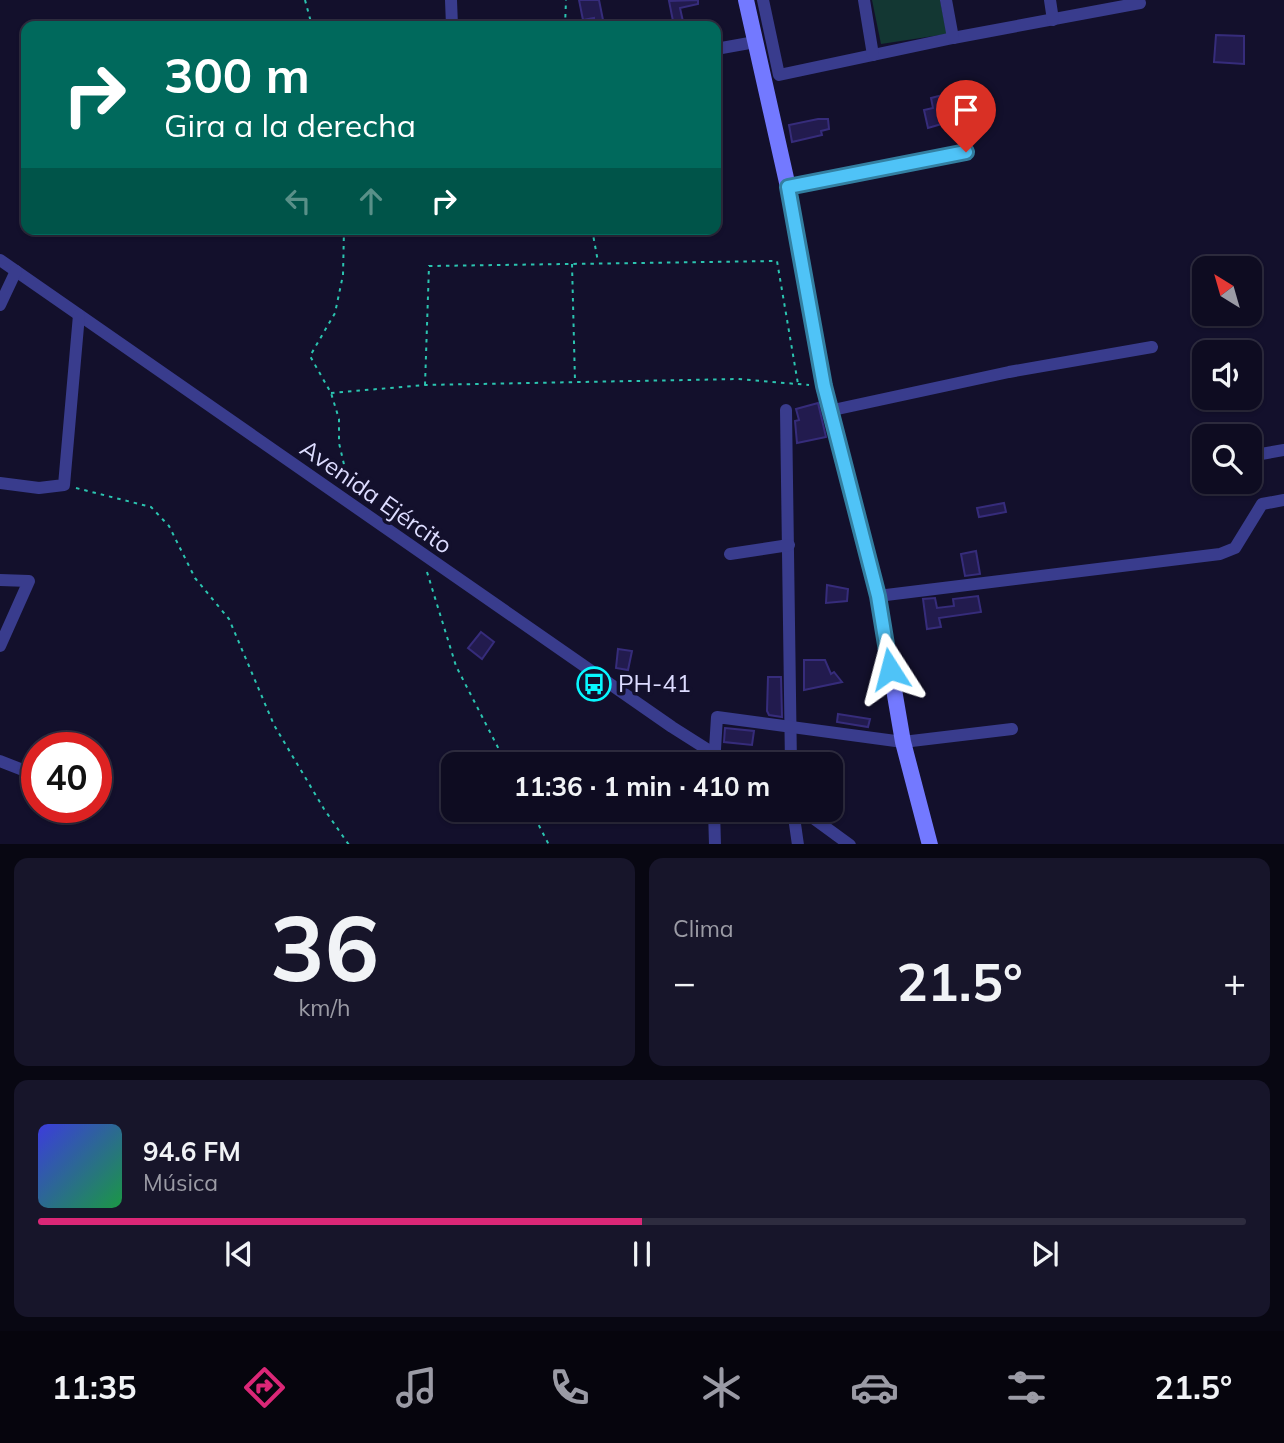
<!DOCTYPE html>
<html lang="es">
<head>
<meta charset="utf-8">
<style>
	:root { --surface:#0e0c21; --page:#17152a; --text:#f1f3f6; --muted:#9b9ba5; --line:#2e2c3f; --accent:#db2777 }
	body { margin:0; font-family:Mulish,sans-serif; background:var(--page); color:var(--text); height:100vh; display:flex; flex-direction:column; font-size:26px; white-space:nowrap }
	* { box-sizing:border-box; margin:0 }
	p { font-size:23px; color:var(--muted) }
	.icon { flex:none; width:38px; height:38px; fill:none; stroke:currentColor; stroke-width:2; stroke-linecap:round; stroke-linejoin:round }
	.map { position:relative; height:844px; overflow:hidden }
	.sheet { display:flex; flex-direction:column; gap:14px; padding:14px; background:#080712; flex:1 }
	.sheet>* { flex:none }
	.hud { position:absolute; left:21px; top:21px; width:700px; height:214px; border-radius:14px; box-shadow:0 2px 5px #0004,0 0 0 2px var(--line); background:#00695c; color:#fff; overflow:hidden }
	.needle { width:46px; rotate:323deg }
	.controls { position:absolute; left:1192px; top:256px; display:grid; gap:14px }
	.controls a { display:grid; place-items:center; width:70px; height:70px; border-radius:14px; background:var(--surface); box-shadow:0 2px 5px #0004,0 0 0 2px var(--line); font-size:35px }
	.speed { position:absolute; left:21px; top:732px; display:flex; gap:14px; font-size:35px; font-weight:700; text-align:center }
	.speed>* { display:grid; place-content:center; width:91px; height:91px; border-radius:50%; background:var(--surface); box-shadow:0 2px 5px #0004,0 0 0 2px var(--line); line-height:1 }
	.speed .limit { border:10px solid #d22; background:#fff; color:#111 }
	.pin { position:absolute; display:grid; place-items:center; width:60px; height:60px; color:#fff; margin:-72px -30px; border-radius:50% 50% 50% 0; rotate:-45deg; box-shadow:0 0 7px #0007 }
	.pin .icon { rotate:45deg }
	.me { position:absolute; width:77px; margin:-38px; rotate:351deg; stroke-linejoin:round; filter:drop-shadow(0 0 5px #0008) }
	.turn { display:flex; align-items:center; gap:24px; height:147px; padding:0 28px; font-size:32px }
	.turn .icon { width:91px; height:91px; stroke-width:2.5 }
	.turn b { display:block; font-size:49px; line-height:60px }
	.lanes { display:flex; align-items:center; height:66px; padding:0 28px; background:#0003; justify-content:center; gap:35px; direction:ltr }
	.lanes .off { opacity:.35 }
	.big { font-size:52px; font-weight:700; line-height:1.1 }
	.sheet .card { flex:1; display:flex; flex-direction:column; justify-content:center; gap:10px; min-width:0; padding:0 24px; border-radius:14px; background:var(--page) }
	.sheet .dial { align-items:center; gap:0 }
	.dial b { font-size:91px; line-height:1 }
	.song { display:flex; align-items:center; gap:21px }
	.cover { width:84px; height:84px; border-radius:10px; background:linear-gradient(135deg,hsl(240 70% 55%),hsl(140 70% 35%)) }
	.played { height:7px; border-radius:4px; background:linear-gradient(90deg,var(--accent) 50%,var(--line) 50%) }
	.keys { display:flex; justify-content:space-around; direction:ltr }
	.heat { display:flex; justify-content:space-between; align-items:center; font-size:38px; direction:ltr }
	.sheet .tiles { flex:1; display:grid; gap:14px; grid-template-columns:1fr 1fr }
	.card:last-child { grid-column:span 2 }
	.trip { position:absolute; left:441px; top:752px; width:402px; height:70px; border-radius:14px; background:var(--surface); box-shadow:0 2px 5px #0004,0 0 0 2px var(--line); font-weight:700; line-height:70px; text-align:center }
	.tab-bar { display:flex; height:112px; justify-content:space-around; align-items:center; background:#06050d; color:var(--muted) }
	.tab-bar .icon { width:49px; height:49px }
	.tab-bar .active { color:var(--accent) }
	.tab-bar b { font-size:32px; color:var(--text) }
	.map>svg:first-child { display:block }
	.green { fill:#133733 }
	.building { fill:#221b4e; stroke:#362c7b; stroke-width:2 }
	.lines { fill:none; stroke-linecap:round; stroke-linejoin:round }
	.path { stroke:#2bc4b0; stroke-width:2; stroke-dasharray:3.5 5; stroke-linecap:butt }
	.street { stroke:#393c8d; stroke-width:12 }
	.secondary { stroke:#7379ff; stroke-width:16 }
	.route-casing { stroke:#337fa1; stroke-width:18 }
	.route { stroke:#4fc3f7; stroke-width:12 }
	.labels { text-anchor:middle; stroke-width:7; stroke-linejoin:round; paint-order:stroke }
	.street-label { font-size:24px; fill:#dddcff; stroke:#13102c }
	.poi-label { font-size:24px; fill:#dddcff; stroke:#13102c; text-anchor:start }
</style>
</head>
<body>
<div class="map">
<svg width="1284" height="845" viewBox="0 0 1284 845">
	<rect width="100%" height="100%" fill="#13102c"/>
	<polygon class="green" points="872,0 940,0 947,34 881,44"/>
	<g class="building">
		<polygon points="579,0 599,0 604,25 595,26 594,18 583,20"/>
		<polygon points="698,0 698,4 680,8 684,26 674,26 669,1"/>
		<polygon points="1216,35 1244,36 1244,64 1214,62"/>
		<polygon points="943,95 946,106 941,107 945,123 928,128 924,110 933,108 931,98"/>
		<polygon points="818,119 828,119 829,129 821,131 822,135 792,142 789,125"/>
		<polygon points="818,403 826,437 797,443 795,421 799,420 796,409"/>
		<polygon points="1004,503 1006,512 979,517 977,508"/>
		<polygon points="976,551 980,574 965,576 961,554"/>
		<polygon points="827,585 848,589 847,601 826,603"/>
		<polygon points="978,596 981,612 939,618 941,627 927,629 923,599 935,598 937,608 954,606 953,599"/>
		<polygon points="481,632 494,642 482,659 468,648"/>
		<polygon points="618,649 632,651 628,670 616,668"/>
		<polygon points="804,660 825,660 831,674 834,672 842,682 804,690"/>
		<polygon points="768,677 781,677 782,717 769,715 767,711"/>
		<polygon points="838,714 870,719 868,727 837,722"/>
		<polygon points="725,728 754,731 752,745 724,742"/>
	</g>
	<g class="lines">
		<g class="path">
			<polyline points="305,0 312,26"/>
			<polyline points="565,26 566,0"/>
			<polyline points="344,229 343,275 335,313 310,356 331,393 339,419 339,443 349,486"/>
			<polyline points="592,229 598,262"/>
			<polyline points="572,264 575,381"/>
			<polyline points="425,385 429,266 777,261 798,384"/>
			<polyline points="331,393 425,385 738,379 809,385"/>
			<polyline points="76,488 151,507 169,526 195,578 229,619 274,725 324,809 349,845"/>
			<polyline points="427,572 456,666 507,765"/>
			<polyline points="531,810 549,845"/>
		</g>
		<g class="street">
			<polyline points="451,0 452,26"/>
			<polyline points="763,0 779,75 953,38 1140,3"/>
			<polyline points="864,0 873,55"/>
			<polyline points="946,0 953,38"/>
			<polyline points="1050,0 1053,20"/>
			<polyline points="716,49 755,42"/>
			<polyline points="788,187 966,152"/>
			<polyline points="0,260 672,727 732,765"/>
			<polyline points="0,305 16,271"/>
			<polyline points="786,410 791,765"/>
			<polyline points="833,410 1009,372 1152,347"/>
			<polyline points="1261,454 1284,450"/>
			<polyline points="0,483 39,488 64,485 79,315"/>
			<polyline points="730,554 789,545"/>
			<polyline points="0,580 29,581 0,646"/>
			<polyline points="878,596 1220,554 1235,548 1262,504 1284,500"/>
			<polyline points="0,761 33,774"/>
			<polyline points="714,765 717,717 903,742 1012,729"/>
			<polyline points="714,810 715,845"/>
			<polyline points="793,810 798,845"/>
			<polyline points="802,810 850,845"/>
		</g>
		<polyline class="secondary" points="746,0 788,187 824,386 878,596 903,742 930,845"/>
	</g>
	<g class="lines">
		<defs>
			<polyline id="route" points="890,669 878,596 824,386 788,187 966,152"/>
		</defs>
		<use href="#route" class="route-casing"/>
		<use href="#route" class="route"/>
	</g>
	<defs>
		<symbol id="bus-ring" viewBox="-11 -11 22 22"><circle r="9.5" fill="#13102c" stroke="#08f7ff" stroke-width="1.5"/><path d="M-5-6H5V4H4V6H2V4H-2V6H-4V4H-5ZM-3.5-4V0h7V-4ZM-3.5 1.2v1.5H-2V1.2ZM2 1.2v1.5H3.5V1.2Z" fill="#08f7ff"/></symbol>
	</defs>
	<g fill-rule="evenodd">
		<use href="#bus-ring" x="575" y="665" width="38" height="38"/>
	</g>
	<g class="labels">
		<g class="street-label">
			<text transform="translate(376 497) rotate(35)" y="8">Avenida Ejército</text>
		</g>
		<g class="poi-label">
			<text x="618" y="692">PH-41</text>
		</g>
	</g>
</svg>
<div class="controls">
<a><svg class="needle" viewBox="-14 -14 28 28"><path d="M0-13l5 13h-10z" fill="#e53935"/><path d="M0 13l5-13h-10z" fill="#9b9ba5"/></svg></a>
<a><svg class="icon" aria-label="sound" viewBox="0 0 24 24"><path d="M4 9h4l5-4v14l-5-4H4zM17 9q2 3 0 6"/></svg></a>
<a><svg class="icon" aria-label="search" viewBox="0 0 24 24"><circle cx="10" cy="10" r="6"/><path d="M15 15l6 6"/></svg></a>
</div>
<div class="speed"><div class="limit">40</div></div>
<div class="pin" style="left:966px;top:152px;background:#d93025"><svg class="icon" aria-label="arrive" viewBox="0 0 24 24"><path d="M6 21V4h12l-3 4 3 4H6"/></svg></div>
<svg class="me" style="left:890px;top:669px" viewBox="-20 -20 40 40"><path d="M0-17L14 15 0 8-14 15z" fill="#4fc3f7" stroke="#fff" stroke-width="4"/></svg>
<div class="trip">11:36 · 1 min · 410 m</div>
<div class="hud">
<div class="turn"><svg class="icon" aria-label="right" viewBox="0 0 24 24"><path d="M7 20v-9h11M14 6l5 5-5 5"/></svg><div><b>300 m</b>Gira a la derecha</div></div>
<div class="lanes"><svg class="icon off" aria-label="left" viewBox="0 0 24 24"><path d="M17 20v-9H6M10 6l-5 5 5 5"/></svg><svg class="icon off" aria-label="ahead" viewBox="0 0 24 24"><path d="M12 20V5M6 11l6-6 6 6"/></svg><svg class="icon" aria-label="right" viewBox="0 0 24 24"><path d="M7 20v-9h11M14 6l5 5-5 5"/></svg></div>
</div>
</div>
<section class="sheet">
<div class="tiles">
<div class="card dial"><b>36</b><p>km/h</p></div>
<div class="card"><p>Clima</p>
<div class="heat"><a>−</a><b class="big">21.5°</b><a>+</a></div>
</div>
<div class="card">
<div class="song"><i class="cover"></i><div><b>94.6 FM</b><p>Música</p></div></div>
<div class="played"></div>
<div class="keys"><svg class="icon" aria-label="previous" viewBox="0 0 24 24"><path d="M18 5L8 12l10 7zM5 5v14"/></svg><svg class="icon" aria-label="pause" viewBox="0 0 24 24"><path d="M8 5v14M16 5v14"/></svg><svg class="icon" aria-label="next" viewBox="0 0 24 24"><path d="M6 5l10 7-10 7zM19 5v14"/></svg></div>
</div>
</div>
</section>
<nav class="tab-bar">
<b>11:35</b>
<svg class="icon active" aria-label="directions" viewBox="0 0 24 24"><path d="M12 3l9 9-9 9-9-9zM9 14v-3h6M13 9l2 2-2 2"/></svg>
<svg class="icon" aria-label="music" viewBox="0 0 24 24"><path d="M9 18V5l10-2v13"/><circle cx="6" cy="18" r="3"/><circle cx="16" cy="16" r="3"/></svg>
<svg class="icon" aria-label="phone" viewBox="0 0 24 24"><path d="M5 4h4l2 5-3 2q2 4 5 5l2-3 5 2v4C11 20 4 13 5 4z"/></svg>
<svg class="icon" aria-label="climate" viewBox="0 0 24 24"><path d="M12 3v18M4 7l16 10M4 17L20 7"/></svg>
<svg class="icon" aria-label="car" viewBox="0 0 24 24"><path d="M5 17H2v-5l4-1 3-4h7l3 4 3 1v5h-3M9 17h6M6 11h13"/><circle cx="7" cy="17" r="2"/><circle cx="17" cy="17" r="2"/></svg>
<svg class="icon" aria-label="filters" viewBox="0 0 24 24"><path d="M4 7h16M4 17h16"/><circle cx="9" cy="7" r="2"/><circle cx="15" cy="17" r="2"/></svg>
<b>21.5°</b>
</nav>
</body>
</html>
